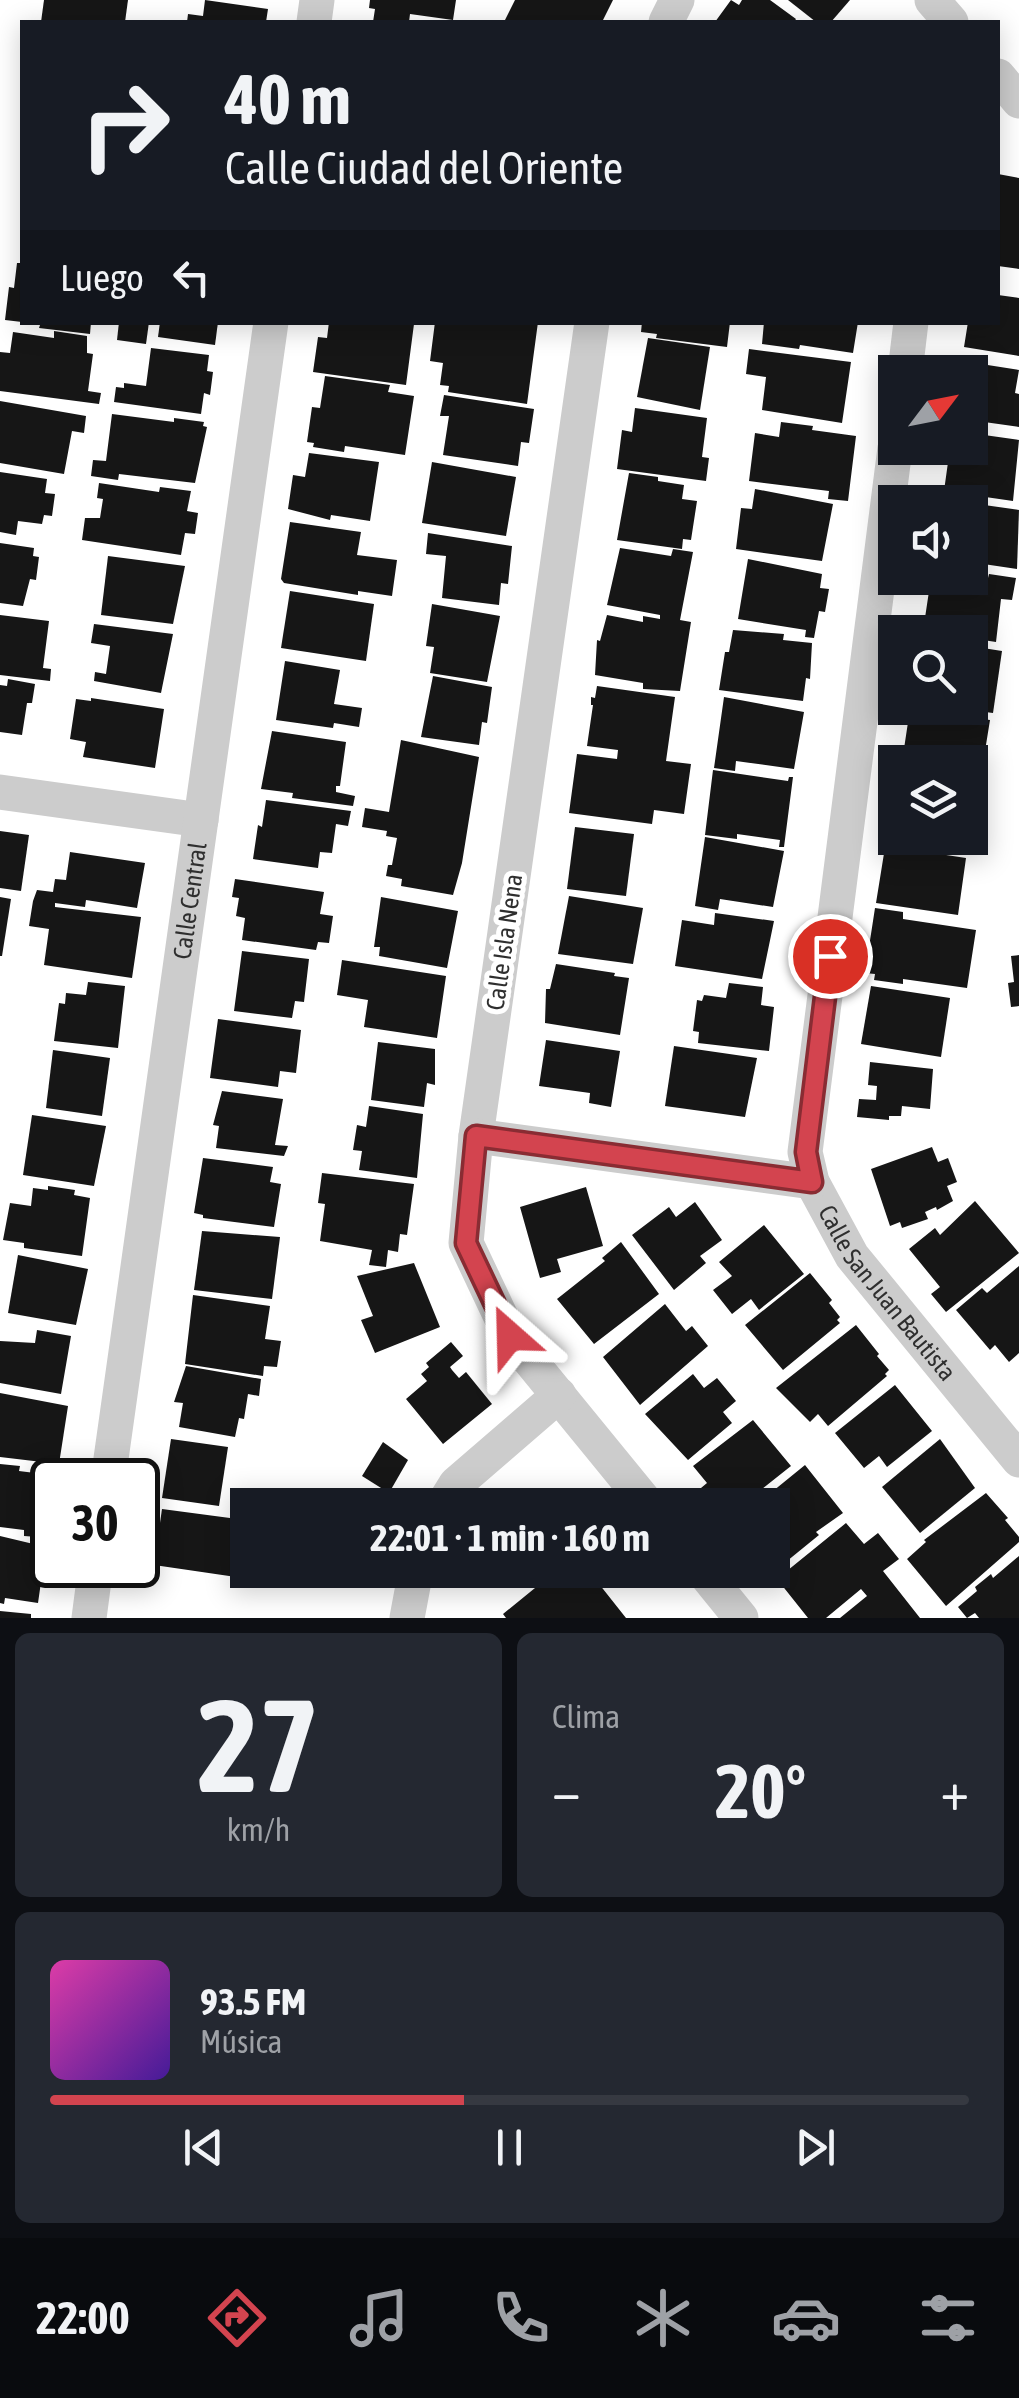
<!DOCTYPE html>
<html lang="es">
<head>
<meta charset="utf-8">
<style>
	:root { --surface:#171b24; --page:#242831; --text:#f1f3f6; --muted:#9ea1a6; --line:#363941; --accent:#d3444f }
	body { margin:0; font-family:"Asap Condensed",sans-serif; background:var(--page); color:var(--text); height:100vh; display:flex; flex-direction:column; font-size:38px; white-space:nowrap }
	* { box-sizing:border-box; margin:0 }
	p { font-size:32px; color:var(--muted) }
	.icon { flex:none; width:55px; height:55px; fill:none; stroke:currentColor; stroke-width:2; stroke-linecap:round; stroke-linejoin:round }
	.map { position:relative; height:1618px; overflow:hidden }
	.details { display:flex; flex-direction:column; gap:15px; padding:15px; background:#0d0f14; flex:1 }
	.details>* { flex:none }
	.top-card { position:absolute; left:20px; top:20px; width:980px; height:305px; border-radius:0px; box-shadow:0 5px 25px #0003; background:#171b24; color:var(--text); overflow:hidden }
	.needle { width:65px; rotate:58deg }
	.fabs { position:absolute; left:878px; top:355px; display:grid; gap:20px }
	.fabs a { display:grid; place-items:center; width:110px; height:110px; border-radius:0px; background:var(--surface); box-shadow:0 5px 25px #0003; font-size:50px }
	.speed { position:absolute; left:30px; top:1458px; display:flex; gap:20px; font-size:50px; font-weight:700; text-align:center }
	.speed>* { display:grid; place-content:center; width:130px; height:130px; border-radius:50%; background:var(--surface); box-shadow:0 5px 25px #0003; line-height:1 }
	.speed .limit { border:5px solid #111; border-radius:15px; background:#fff; color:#111 }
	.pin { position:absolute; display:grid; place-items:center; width:85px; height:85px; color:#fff; margin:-42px; border:5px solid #fff; border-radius:50%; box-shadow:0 2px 10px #0007 }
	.me { position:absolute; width:110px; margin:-55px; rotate:335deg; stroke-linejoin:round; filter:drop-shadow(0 0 8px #0008) }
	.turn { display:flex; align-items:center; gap:35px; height:210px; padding:0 40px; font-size:45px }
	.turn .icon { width:130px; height:130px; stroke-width:2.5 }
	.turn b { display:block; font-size:70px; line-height:85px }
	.then { display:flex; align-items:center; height:95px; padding:0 40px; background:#0003; gap:20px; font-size:38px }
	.big { font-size:75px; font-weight:700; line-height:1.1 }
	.details .widget { flex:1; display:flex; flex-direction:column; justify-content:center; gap:15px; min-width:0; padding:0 35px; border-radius:15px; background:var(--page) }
	.details .dial { align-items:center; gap:0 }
	.dial b { font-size:130px; line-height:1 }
	.song { display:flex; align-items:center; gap:30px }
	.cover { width:120px; height:120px; border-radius:15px; background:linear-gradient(135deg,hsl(320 70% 55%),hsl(260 70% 35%)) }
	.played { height:10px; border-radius:5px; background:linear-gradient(90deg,var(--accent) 45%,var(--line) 45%) }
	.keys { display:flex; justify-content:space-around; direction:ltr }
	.heat { display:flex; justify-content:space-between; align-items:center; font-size:55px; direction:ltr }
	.details .tiles { flex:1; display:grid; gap:15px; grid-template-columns:1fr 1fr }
	.widget:last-child { grid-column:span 2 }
	.trip { position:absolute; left:230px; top:1488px; width:560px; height:100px; border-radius:0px; background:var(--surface); box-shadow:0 5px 25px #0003; font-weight:700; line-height:100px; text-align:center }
	.menu { display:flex; height:160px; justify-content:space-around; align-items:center; background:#090b0e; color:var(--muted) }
	.menu .icon { width:70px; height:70px }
	.menu .current { color:var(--accent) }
	.menu b { font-size:45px; color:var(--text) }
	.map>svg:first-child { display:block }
	.building { fill:#161616 }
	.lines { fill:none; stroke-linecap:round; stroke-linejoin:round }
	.street { stroke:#ccc; stroke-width:35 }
	.route-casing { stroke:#892c33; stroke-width:25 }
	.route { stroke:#d3444f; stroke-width:18 }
	.labels { text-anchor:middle; stroke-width:10; stroke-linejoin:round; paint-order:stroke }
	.street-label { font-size:25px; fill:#2f2f2f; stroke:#fff }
</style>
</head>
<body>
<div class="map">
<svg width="1019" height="1618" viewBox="0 0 1019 1618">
	<rect width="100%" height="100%" fill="#fff"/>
	<g class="building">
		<polygon points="44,0 128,0 125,22 41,22"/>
		<polygon points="205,0 268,9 266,22 187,22 188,14 203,16"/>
		<polygon points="370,0 456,0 453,20 410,14 409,22 373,22 375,9 369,8"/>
		<polygon points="515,0 613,0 602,22 504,22"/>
		<polygon points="731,0 739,5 742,0 770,0 796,19 794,22 715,22"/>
		<polygon points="788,0 850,0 831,22 816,22"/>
		<polygon points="998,174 1019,178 1019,269 998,266"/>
		<polygon points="17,263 22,263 22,322 5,320 9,287 14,288"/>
		<polygon points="998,295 1019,298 1019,356 964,347 968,322 998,322"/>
		<polygon points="41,322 91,322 90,334 39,328"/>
		<polygon points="119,322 149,322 146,344 117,340"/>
		<polygon points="160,322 218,322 215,345 158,337"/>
		<polygon points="329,322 414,324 406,385 313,372 318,337 327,338"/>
		<polygon points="435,322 538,322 527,404 448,392 449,386 440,385 443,363 430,361"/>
		<polygon points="642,322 730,322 727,347 656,338 657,334 641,332"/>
		<polygon points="764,322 858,322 853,353 800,345 799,349 762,344"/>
		<polygon points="54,331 87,336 87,353 93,354 88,391 101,393 99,404 0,391 0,352 10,353 13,332 54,338"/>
		<polygon points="648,338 710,347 700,410 637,397"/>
		<polygon points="151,348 209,355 207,371 213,372 210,395 204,393 201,414 114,402 116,387 124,388 124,383 146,386"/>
		<polygon points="749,349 851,362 842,423 762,410 766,377 746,374"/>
		<polygon points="962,361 1019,370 1015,393 1019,394 1019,427 970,420 970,372 960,372"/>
		<polygon points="325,376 390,385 388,392 414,396 405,455 345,446 344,452 313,447 314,443 307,442 312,407 320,408"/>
		<polygon points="444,395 534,409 529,443 521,442 518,466 443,455 449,416 440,416"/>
		<polygon points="0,401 86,416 84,433 72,431 64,474 0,463"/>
		<polygon points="635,408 707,418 702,457 709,458 706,481 617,469 622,430 632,432"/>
		<polygon points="112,414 174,422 174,418 204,422 203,426 207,427 195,483 119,474 118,480 91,476 93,460 106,461"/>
		<polygon points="781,422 813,426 812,430 856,436 848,501 828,499 829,491 749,481 755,433 779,437"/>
		<polygon points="970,433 1019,440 1013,501 944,491 950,448 970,448"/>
		<polygon points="309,453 379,462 370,521 331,515 330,520 288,509 293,475 305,477"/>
		<polygon points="432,462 516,477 506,536 422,523"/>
		<polygon points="0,472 47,479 45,493 55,494 52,516 44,515 42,524 18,521 16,535 0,532"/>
		<polygon points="629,473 658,477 658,481 684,485 682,499 697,501 691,540 683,539 682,549 617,540"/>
		<polygon points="99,483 159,492 160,487 191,491 187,511 198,513 195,534 185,533 181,555 82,540 85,518 100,518 103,499 97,498"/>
		<polygon points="755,489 833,504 822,561 736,549 741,508 752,509"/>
		<polygon points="970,503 1019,510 1017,569 970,562"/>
		<polygon points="290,522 361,532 357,555 397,560 392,596 358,591 358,595 284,583 281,579"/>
		<polygon points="428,533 512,546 508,584 501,583 499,605 442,598 446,556 426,554"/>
		<polygon points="0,543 34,548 33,556 39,557 36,580 30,579 23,606 0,603"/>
		<polygon points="620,548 671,556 673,549 693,552 680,620 691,622 680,691 643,689 643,683 595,675 597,640 600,641 607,615 643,622 643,616 660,619 660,615 607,605"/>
		<polygon points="108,556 185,566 173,624 101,615"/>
		<polygon points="748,559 822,574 820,588 829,589 825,612 819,611 814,638 805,637 806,630 738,619"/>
		<polygon points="989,574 1016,578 1012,600 1001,599 996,642 970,638 970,632 923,631 931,578 988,578"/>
		<polygon points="290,591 374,604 366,661 281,648"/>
		<polygon points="432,604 500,616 487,682 430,673 434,647 426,646"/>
		<polygon points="0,615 49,621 43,668 51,669 50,681 0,675"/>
		<polygon points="94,624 173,634 161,693 94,681 95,672 106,674 110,646 91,643"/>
		<polygon points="733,630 784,634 783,640 812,643 810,679 806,678 803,701 719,690 725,652 729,652"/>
		<polygon points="970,646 1002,651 993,713 970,710"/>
		<polygon points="285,661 340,670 334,704 362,708 359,727 334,723 333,728 276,720"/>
		<polygon points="433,676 492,687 487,723 482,722 479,745 421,737"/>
		<polygon points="8,679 35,684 32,703 27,703 22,735 0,732 0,685 7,686"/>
		<polygon points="597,686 675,697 666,761 691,764 684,814 654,810 652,824 569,813 577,754 617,759 618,750 587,746 593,705 591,705 591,697 595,698"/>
		<polygon points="724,697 804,712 794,769 736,761 735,771 714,768"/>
		<polygon points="91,698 164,709 155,768 83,757 86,742 70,739 76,699 91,701"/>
		<polygon points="910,709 990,720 980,782 970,781 970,762 902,762"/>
		<polygon points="272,731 346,742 340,786 336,786 336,792 355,796 353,806 292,798 293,793 261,789"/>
		<polygon points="401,740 479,757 462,863 453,895 401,886 402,879 386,876 388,865 392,865 397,838 386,836 387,831 362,827 365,808 389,812"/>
		<polygon points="713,770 788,781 789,777 793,777 784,847 779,847 780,840 737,834 737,839 705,835"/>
		<polygon points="970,788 985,790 976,851 907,840 970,838"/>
		<polygon points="266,800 351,811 348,826 336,824 332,853 320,852 318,868 253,859 258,825 262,827"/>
		<polygon points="575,827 634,834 626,896 567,889"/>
		<polygon points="0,831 29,835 21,891 0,888"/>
		<polygon points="705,837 784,851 773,907 720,899 718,910 695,906"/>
		<polygon points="886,841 914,846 913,850 966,858 958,915 876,903"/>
		<polygon points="70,852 145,863 137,908 86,900 85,907 55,903 55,907 141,917 132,978 44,965 49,929 29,926 33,901 37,890 53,892 55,879 66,880"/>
		<polygon points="235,879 324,892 320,914 333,916 329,943 318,942 316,950 242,940 245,918 236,916 239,898 232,897"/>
		<polygon points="569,896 643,908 633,964 558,954"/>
		<polygon points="0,897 11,899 2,956 0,956"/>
		<polygon points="381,897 458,911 447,968 379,956 380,947 374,947"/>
		<polygon points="875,908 903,912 903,919 976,930 967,988 903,979 903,984 874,980 875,974 865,973"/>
		<polygon points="715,913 774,921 762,979 675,966 682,920 714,925"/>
		<polygon points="242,951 309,959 304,1002 295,1001 292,1018 234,1011"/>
		<polygon points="1019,955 1019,1006 1011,1007 1008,983 1014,982 1011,956"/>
		<polygon points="342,960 446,976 437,1038 364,1027 368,1000 337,995"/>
		<polygon points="556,964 615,973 614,976 629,978 620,1035 545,1023 546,989 550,989"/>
		<polygon points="88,982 125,986 118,1048 54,1041 59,1003 65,1004 66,993 86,995"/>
		<polygon points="729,983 763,987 761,1005 774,1007 769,1051 698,1043 699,1032 693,1031 697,1000 702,1001 704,995 726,998"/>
		<polygon points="871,986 950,998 941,1057 861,1044"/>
		<polygon points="218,1019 301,1030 296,1073 280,1071 278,1087 210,1078"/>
		<polygon points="546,1040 620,1051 611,1107 589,1103 590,1093 539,1086"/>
		<polygon points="378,1042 435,1049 435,1085 427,1083 424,1107 371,1100"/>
		<polygon points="674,1046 757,1058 745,1117 665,1106"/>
		<polygon points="53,1050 110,1058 102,1116 46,1108"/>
		<polygon points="870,1062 933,1069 930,1109 902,1106 901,1116 889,1116 889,1120 857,1117 859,1099 876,1100 877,1086 868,1085"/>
		<polygon points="222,1091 283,1099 275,1145 288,1146 284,1156 216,1148 219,1126 213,1125"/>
		<polygon points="369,1106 423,1114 417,1178 359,1170 362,1151 353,1150 357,1125 366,1127"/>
		<polygon points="32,1115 106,1126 94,1186 23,1175"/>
		<polygon points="932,1147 938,1162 948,1158 957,1182 947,1186 953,1201 937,1210 936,1207 925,1212 928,1219 902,1228 900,1222 890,1226 871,1169"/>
		<polygon points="203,1158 273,1167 270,1182 281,1184 274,1227 203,1218 203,1215 194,1213"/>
		<polygon points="322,1173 414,1184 407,1235 400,1234 398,1252 388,1250 386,1267 369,1265 372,1250 320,1241 325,1204 318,1203"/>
		<polygon points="48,1186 75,1190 74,1195 90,1198 82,1256 24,1248 24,1243 3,1240 10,1203 31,1206 33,1188 48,1190"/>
		<polygon points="586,1187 603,1246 557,1259 561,1272 540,1278 520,1207"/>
		<polygon points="975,1201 1019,1253 946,1312 931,1294 940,1287 909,1249 935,1228 940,1235"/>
		<polygon points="695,1202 722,1240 700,1256 706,1263 674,1290 632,1235 669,1207 676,1217"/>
		<polygon points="764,1225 804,1274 759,1310 751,1299 732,1314 713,1290 732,1276 719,1262"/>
		<polygon points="202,1231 280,1237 272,1299 194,1290"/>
		<polygon points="621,1242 659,1294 594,1344 557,1299 605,1261 602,1258"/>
		<polygon points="18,1255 88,1269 76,1325 8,1313"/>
		<polygon points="414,1263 440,1327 375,1353 361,1320 373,1316 357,1276"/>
		<polygon points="1019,1266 1019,1353 1009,1362 995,1345 990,1350 956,1310 982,1288 987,1293"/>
		<polygon points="810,1273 832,1300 829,1303 840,1317 837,1320 840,1323 783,1370 745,1325"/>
		<polygon points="193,1295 270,1306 265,1339 281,1341 277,1367 264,1366 263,1376 185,1364"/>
		<polygon points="665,1304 686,1331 692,1326 708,1346 640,1405 603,1357"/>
		<polygon points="856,1325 879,1354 877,1356 889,1370 885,1374 887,1376 828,1426 818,1414 810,1422 776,1388"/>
		<polygon points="37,1330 71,1336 61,1394 0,1383 0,1341 35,1343"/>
		<polygon points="451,1342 463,1356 450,1367 452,1370 459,1378 466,1372 492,1404 443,1444 406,1399 427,1381 421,1374 429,1367 426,1363"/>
		<polygon points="186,1366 261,1379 259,1396 248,1394 244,1419 239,1418 235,1437 179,1427 183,1403 174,1402"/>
		<polygon points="693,1374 704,1388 717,1378 736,1401 723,1412 732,1423 688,1460 645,1414"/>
		<polygon points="895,1385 932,1431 887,1467 879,1456 864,1468 835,1433"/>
		<polygon points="0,1393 68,1406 59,1464 0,1457"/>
		<polygon points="753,1420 791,1466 742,1505 715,1505 701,1488 707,1483 693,1466"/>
		<polygon points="171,1439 228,1447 219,1506 162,1498"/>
		<polygon points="940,1439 975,1488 920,1533 882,1487"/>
		<polygon points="383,1442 408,1460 389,1493 362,1476"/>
		<polygon points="0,1464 20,1466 19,1471 59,1476 58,1480 52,1480 52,1515 49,1514 47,1532 39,1531 38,1537 24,1536 24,1530 0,1527"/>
		<polygon points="805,1465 843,1513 816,1532 819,1535 776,1570 772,1566 772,1505 756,1505"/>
		<polygon points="986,1493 1008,1518 1005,1520 1019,1537 1019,1542 946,1606 907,1559 926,1542 924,1540"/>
		<polygon points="162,1509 245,1520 236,1577 154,1565"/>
		<polygon points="846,1523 864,1544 878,1533 899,1559 883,1571 920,1618 840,1618 867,1596 861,1589 826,1618 808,1618 777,1579"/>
		<polygon points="0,1536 46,1547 38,1603 5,1598 4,1604 0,1603"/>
		<polygon points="1019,1556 1019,1618 979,1618 975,1613 967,1618 958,1607 977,1591 975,1587 991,1574 993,1578"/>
		<polygon points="297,1570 355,1570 352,1583"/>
		<polygon points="519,1570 588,1570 626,1618 506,1618 503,1614 535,1588"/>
		<polygon points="0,1611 31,1614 31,1618 0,1618"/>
	</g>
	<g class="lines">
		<g class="street">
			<polyline points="932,0 951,22"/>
			<polyline points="314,22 317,0"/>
			<polyline points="666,22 677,0"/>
			<polyline points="998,76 1019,101"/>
			<polyline points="592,322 476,1136 466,1243 510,1336 648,1505"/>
			<polyline points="905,372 911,322"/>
			<path id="s1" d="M895,448L805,1152L812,1182L852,1256L1019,1460"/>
			<polyline points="0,792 201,820"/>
			<polyline points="476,1136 812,1182"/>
			<path id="s2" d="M108,1480L271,322"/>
			<polyline points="443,1505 456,1484 559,1395"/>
			<polyline points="702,1570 741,1618"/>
			<polyline points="89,1618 96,1565"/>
			<polyline points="407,1618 416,1570"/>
		</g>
	</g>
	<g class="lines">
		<defs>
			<polyline id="route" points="510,1336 466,1243 476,1136 812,1182 806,1152 830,956"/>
		</defs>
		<use href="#route" class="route-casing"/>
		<use href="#route" class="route"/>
	</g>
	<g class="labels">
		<g class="street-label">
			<text dy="9" stroke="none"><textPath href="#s2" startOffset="585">Calle Central</textPath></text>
			<text transform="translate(504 942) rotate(-82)" y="9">Calle Isla Nena</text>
			<text dy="9" stroke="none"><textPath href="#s1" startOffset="875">Calle San Juan Bautista</textPath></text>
		</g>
	</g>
</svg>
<div class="fabs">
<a><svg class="needle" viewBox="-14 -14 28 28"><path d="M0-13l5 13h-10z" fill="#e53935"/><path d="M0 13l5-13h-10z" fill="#9ea1a6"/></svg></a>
<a><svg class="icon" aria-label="sound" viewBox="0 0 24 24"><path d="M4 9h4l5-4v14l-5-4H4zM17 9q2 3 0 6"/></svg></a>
<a><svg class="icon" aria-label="search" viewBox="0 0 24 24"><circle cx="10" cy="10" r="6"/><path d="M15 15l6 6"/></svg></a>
<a><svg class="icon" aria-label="layers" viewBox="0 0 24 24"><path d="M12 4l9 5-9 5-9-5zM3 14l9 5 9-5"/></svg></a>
</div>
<div class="speed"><div class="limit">30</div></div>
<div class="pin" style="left:830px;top:956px;background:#d93025"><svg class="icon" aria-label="arrive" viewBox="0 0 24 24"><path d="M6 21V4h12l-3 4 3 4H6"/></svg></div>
<svg class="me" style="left:510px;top:1336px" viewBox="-20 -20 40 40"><path d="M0-17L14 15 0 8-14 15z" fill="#d3444f" stroke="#fff" stroke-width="4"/></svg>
<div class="trip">22:01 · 1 min · 160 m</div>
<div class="top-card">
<div class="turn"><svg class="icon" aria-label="right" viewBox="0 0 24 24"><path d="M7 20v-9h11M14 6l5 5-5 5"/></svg><div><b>40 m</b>Calle Ciudad del Oriente</div></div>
<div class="then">Luego<svg class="icon" aria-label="left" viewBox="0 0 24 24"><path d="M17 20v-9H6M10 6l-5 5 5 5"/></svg></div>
</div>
</div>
<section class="details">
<div class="tiles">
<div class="widget dial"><b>27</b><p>km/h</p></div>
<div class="widget"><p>Clima</p>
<div class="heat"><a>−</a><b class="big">20°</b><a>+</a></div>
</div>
<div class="widget">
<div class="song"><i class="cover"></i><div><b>93.5 FM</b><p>Música</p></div></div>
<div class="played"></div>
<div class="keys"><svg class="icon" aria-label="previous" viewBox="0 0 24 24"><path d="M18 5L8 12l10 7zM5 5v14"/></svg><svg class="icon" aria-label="pause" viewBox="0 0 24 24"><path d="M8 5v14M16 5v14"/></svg><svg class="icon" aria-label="next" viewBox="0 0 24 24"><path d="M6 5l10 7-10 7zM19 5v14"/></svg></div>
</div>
</div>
</section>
<nav class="menu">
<b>22:00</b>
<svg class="icon current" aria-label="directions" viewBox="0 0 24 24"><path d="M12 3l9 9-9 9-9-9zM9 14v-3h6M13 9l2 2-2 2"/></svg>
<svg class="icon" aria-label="music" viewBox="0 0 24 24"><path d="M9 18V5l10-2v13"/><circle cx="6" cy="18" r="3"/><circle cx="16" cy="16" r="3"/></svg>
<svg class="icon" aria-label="phone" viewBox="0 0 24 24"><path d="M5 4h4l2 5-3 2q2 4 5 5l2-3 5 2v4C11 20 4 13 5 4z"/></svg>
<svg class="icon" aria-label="climate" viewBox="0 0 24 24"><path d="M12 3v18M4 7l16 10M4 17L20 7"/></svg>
<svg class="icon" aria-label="car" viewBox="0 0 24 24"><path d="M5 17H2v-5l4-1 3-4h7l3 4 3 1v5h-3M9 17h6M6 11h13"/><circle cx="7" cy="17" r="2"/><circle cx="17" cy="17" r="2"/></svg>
<svg class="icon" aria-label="filters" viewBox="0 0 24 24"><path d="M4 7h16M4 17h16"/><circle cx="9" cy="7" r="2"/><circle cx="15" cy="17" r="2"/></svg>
</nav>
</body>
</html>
